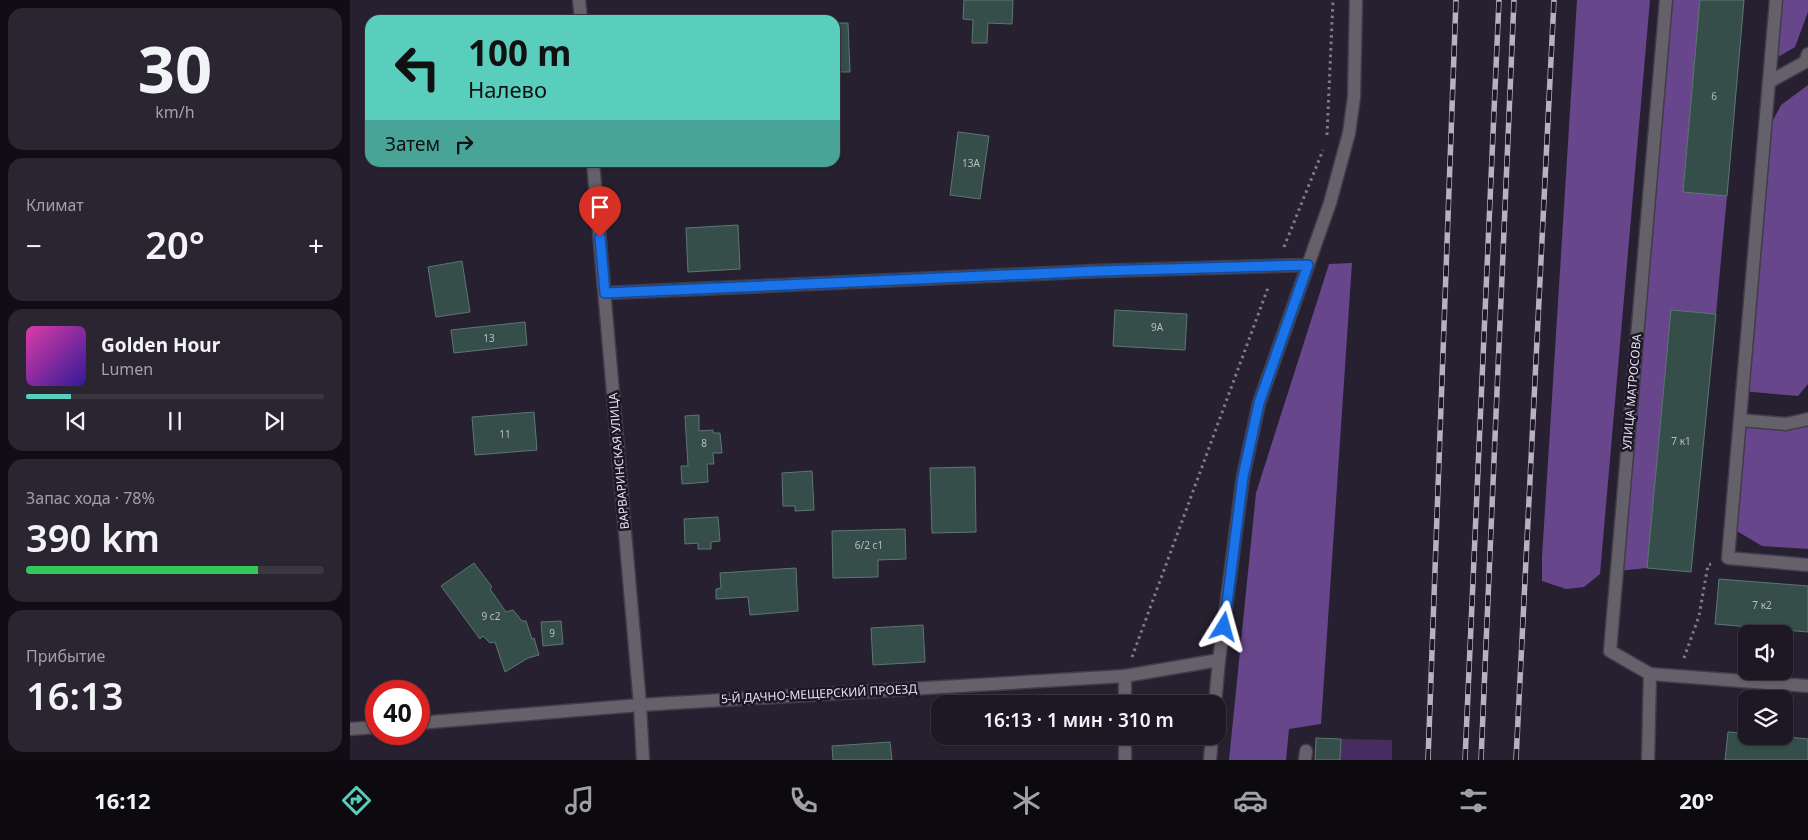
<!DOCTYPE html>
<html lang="ru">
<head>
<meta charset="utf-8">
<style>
	:root { --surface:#1d1824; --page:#2a2531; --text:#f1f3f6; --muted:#a0a0a6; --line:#3b3741; --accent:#5acebd }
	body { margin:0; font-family:"Noto Sans",sans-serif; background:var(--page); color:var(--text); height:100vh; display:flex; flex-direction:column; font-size:19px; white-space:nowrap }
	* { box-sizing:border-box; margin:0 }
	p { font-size:16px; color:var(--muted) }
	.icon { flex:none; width:28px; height:28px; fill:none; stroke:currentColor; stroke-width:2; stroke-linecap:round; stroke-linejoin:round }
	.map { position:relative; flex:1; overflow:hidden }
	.drawer { display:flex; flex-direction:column; gap:8px; padding:8px; background:#100d14; width:350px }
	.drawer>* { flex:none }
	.top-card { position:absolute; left:15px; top:15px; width:475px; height:152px; border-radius:15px; box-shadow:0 1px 4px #0004,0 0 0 1px var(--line); background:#5acebd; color:#111; overflow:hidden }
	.fabs { position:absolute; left:1388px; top:625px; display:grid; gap:10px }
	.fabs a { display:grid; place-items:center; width:55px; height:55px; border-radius:10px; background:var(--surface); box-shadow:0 1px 4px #0004,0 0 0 1px var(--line); font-size:25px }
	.speed { position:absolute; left:15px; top:680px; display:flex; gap:10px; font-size:25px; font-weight:700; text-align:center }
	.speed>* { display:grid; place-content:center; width:65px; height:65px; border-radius:50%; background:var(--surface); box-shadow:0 1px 4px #0004,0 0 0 1px var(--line); line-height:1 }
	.speed .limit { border:8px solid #d22; background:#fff; color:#111 }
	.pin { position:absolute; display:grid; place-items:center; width:42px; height:42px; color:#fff; margin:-51px -21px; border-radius:50% 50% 50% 0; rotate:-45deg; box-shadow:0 0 5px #0007 }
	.pin .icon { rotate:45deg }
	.me { position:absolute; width:55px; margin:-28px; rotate:8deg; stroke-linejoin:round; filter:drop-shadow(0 0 4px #0008) }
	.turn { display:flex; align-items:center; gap:18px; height:105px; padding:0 20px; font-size:22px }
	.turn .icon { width:65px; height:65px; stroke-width:2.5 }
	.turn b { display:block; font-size:35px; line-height:42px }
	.then { display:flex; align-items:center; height:48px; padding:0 20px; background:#0003; gap:10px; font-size:19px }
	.big { font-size:38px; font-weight:600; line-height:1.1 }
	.drawer .tile { flex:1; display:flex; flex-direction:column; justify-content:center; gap:8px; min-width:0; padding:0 18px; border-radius:15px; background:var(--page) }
	.drawer .dial { align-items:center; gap:0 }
	.dial b { font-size:65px; line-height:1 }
	.song { display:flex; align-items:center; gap:15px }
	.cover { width:60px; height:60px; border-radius:8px; background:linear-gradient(135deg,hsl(320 70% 55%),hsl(250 70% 35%)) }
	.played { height:5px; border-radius:2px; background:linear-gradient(90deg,var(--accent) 15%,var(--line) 15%) }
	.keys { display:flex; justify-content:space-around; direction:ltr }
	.heat { display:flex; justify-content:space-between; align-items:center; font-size:28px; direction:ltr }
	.charge { height:8px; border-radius:4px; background:linear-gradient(90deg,#34c759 78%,var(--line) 0) }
	.trip { position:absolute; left:581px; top:695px; width:295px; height:50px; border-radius:15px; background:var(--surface); box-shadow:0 1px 4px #0004,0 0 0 1px var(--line); font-weight:600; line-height:50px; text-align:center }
	.tabs { display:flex; height:80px; justify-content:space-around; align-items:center; background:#0c0a0e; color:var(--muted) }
	.tabs .icon { width:35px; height:35px }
	.tabs .active { color:var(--accent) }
	.tabs b { font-size:22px; color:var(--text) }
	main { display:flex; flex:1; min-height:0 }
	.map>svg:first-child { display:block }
	.green { fill:#462d61 }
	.forest { fill:#67468b }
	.building { fill:#354e4a; stroke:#5d7772 }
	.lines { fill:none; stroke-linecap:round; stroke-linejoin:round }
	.minor-casing { stroke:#423b4a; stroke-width:15 }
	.path { stroke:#817c89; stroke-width:3; stroke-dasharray:2.5 4; stroke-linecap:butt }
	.minor { stroke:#65616a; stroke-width:12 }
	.rail-casing { stroke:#b6b2be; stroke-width:5.5 }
	.rail { stroke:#1d1626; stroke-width:4; stroke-dasharray:11; stroke-linecap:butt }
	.route-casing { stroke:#114b97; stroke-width:12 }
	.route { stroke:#1a73e8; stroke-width:9 }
	.labels { text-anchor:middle; stroke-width:5; stroke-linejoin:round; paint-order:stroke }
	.number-label { font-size:10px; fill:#babdc4 }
	.street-label { font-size:12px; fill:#e6e2ed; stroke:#1d1626 }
</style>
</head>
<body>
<main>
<section class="drawer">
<div class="tile dial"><b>30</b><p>km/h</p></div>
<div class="tile"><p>Климат</p>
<div class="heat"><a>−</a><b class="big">20°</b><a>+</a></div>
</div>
<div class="tile">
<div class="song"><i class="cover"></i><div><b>Golden Hour</b><p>Lumen</p></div></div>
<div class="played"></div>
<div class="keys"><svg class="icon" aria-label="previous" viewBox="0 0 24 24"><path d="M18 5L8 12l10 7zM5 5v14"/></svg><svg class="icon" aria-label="pause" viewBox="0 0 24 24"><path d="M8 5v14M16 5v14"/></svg><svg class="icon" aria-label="next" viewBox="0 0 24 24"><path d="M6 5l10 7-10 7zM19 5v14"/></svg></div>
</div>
<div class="tile"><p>Запас хода · 78%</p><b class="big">390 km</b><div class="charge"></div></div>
<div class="tile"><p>Прибытие</p><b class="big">16:13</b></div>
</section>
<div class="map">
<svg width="1458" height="760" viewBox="0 0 1458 760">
	<rect width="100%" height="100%" fill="#272030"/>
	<polygon class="green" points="991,739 1042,740 1042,760 990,760"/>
	<g class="forest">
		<polygon points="1227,0 1300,0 1250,574 1234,587 1216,589 1192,581 1192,557"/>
		<polygon points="1316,0 1350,0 1333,191 1377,196 1366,314 1321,310 1297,568 1267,571"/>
		<polygon points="1427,0 1458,0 1458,12 1445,47 1421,61"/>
		<polygon points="1458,85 1458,384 1448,396 1392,391 1415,135 1431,105"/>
		<polygon points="1002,263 971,724 939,729 936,760 879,760 906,493 979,264"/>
		<polygon points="1458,419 1458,549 1412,546 1380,527 1390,420"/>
	</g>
	<g class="building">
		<polygon points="614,0 663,0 662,24 638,23 637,43 622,43 623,20 613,19"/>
		<polygon points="1350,0 1394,0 1377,196 1333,192"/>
		<polygon points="485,23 498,23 500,72 485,72"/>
		<polygon points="608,132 639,136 630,199 600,195"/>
		<polygon points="388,225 390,269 338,272 336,228"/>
		<polygon points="112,261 120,312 86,317 78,267"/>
		<polygon points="765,310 837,314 835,350 763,346"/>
		<polygon points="1321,310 1366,314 1341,572 1297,568"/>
		<polygon points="175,322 177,345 104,353 101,330"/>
		<polygon points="184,412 187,450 125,455 122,417"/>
		<polygon points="349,415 349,431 363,430 363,433 370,433 372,453 363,453 364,464 357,464 358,482 332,484 331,466 338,466 335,416"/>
		<polygon points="625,467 626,532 582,533 580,468"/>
		<polygon points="462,471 464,510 445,511 445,506 433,506 432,473"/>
		<polygon points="368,517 370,541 361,542 361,549 348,549 348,543 335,544 334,519"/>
		<polygon points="555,529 556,559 528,560 528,577 483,578 482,531"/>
		<polygon points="124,563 142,587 140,589 156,612 163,610 172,621 176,621 182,639 184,638 189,655 178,658 155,672 145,642 140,643 133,636 130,639 91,586"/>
		<polygon points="446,568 448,611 400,615 398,597 366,599 366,589 371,588 370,573"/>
		<polygon points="1369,579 1458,586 1458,632 1365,624"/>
		<polygon points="211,621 213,644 193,646 191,622"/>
		<polygon points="573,625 575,662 523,665 521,628"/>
		<polygon points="1378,732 1396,733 1396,736 1428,736 1458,739 1458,760 1375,760"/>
		<polygon points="966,738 991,739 990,760 965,760"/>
		<polygon points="540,742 542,760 483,760 482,746"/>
	</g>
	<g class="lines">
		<defs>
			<g id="minor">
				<polyline points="229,0 231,20"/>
				<polyline points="1426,0 1378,558 1458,565"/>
				<polyline points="1419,82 1455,62 1458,54"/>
				<polyline points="243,162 290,705 293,760"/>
				<polyline points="255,293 748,271 958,265"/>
				<polyline points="1390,420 1436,424 1458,419"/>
				<polyline points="1300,674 1458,686"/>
				<polyline points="775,676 775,704"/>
				<polyline points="865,704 869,660 893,477 909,403 980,203 999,133 1004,97 1006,0"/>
				<polyline points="69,723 290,705 775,676 869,660"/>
				<polyline points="0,729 26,727"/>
				<polyline points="775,736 775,760"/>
				<polyline points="860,760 862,736"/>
				<polyline points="955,760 956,751"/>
				<polyline points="1298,760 1300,674 1260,651 1316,0"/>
			</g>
		</defs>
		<use href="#minor" class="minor-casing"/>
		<g class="path">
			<polyline points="977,135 983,0"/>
			<polyline points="934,247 973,150"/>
			<polyline points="782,657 919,285"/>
			<polyline points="1334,658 1349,616 1358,565 1361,564"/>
		</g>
		<use href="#minor" class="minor"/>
		<defs>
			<g id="rail">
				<polyline points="1078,760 1106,0"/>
				<polyline points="1115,760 1149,0"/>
				<polyline points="1131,760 1164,0"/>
				<polyline points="1166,760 1204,0"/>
			</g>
		</defs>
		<use href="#rail" class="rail-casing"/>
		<use href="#rail" class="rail"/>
	</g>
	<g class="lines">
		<defs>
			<polyline id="route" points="250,237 255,293 748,271 958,265 909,403 893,477 874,627"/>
		</defs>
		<use href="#route" class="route-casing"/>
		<use href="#route" class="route"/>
	</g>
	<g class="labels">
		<g class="number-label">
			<text x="1364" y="100">6</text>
			<text x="621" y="167">13А</text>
			<text x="807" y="331">9А</text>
			<text x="139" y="342">13</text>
			<text x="155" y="438">11</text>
			<text x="1331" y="445">7 к1</text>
			<text x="354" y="447">8</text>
			<text x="519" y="549">6/2 с1</text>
			<text x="1412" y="609">7 к2</text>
			<text x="141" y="620">9 с2</text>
			<text x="202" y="637">9</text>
		</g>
		<g class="street-label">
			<text transform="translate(1282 392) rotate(-85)" y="4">УЛИЦА МАТРОСОВА</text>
			<text transform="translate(269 461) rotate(-95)" y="4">ВАРВАРИНСКАЯ УЛИЦА</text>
			<text transform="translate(469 694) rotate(-3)" y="4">5-Й ДАЧНО-МЕЩЕРСКИЙ ПРОЕЗД</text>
		</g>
	</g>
</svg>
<div class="fabs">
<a><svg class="icon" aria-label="sound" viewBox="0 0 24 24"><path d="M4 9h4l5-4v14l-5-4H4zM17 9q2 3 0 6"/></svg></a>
<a><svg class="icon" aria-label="layers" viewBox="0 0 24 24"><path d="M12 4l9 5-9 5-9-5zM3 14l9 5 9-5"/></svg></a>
</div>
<div class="speed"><div class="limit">40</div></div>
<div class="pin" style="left:250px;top:237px;background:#d93025"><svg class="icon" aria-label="arrive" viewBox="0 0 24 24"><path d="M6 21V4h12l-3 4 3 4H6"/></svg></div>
<svg class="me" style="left:874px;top:627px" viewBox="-20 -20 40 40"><path d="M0-17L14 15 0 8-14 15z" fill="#1a73e8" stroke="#fff" stroke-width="4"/></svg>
<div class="trip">16:13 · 1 мин · 310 m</div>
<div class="top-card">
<div class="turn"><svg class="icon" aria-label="left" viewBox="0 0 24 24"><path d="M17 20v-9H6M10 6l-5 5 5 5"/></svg><div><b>100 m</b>Налево</div></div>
<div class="then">Затем<svg class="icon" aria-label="right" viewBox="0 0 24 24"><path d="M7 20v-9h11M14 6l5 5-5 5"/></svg></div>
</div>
</div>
</main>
<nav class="tabs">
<b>16:12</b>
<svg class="icon active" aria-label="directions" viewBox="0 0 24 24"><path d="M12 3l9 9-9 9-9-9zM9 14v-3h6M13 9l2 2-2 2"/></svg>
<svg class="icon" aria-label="music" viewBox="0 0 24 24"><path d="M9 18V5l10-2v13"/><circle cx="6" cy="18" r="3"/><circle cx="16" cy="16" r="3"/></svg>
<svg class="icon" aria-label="phone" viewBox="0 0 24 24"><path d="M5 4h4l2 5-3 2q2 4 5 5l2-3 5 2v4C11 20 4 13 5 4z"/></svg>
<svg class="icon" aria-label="climate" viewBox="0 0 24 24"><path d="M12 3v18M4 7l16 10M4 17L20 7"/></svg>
<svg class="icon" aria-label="car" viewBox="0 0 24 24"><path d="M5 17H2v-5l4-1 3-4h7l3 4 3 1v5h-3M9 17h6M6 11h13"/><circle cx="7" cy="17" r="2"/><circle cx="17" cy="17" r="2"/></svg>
<svg class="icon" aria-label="filters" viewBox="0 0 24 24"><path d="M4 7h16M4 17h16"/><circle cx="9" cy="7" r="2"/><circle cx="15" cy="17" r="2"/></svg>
<b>20°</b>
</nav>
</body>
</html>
